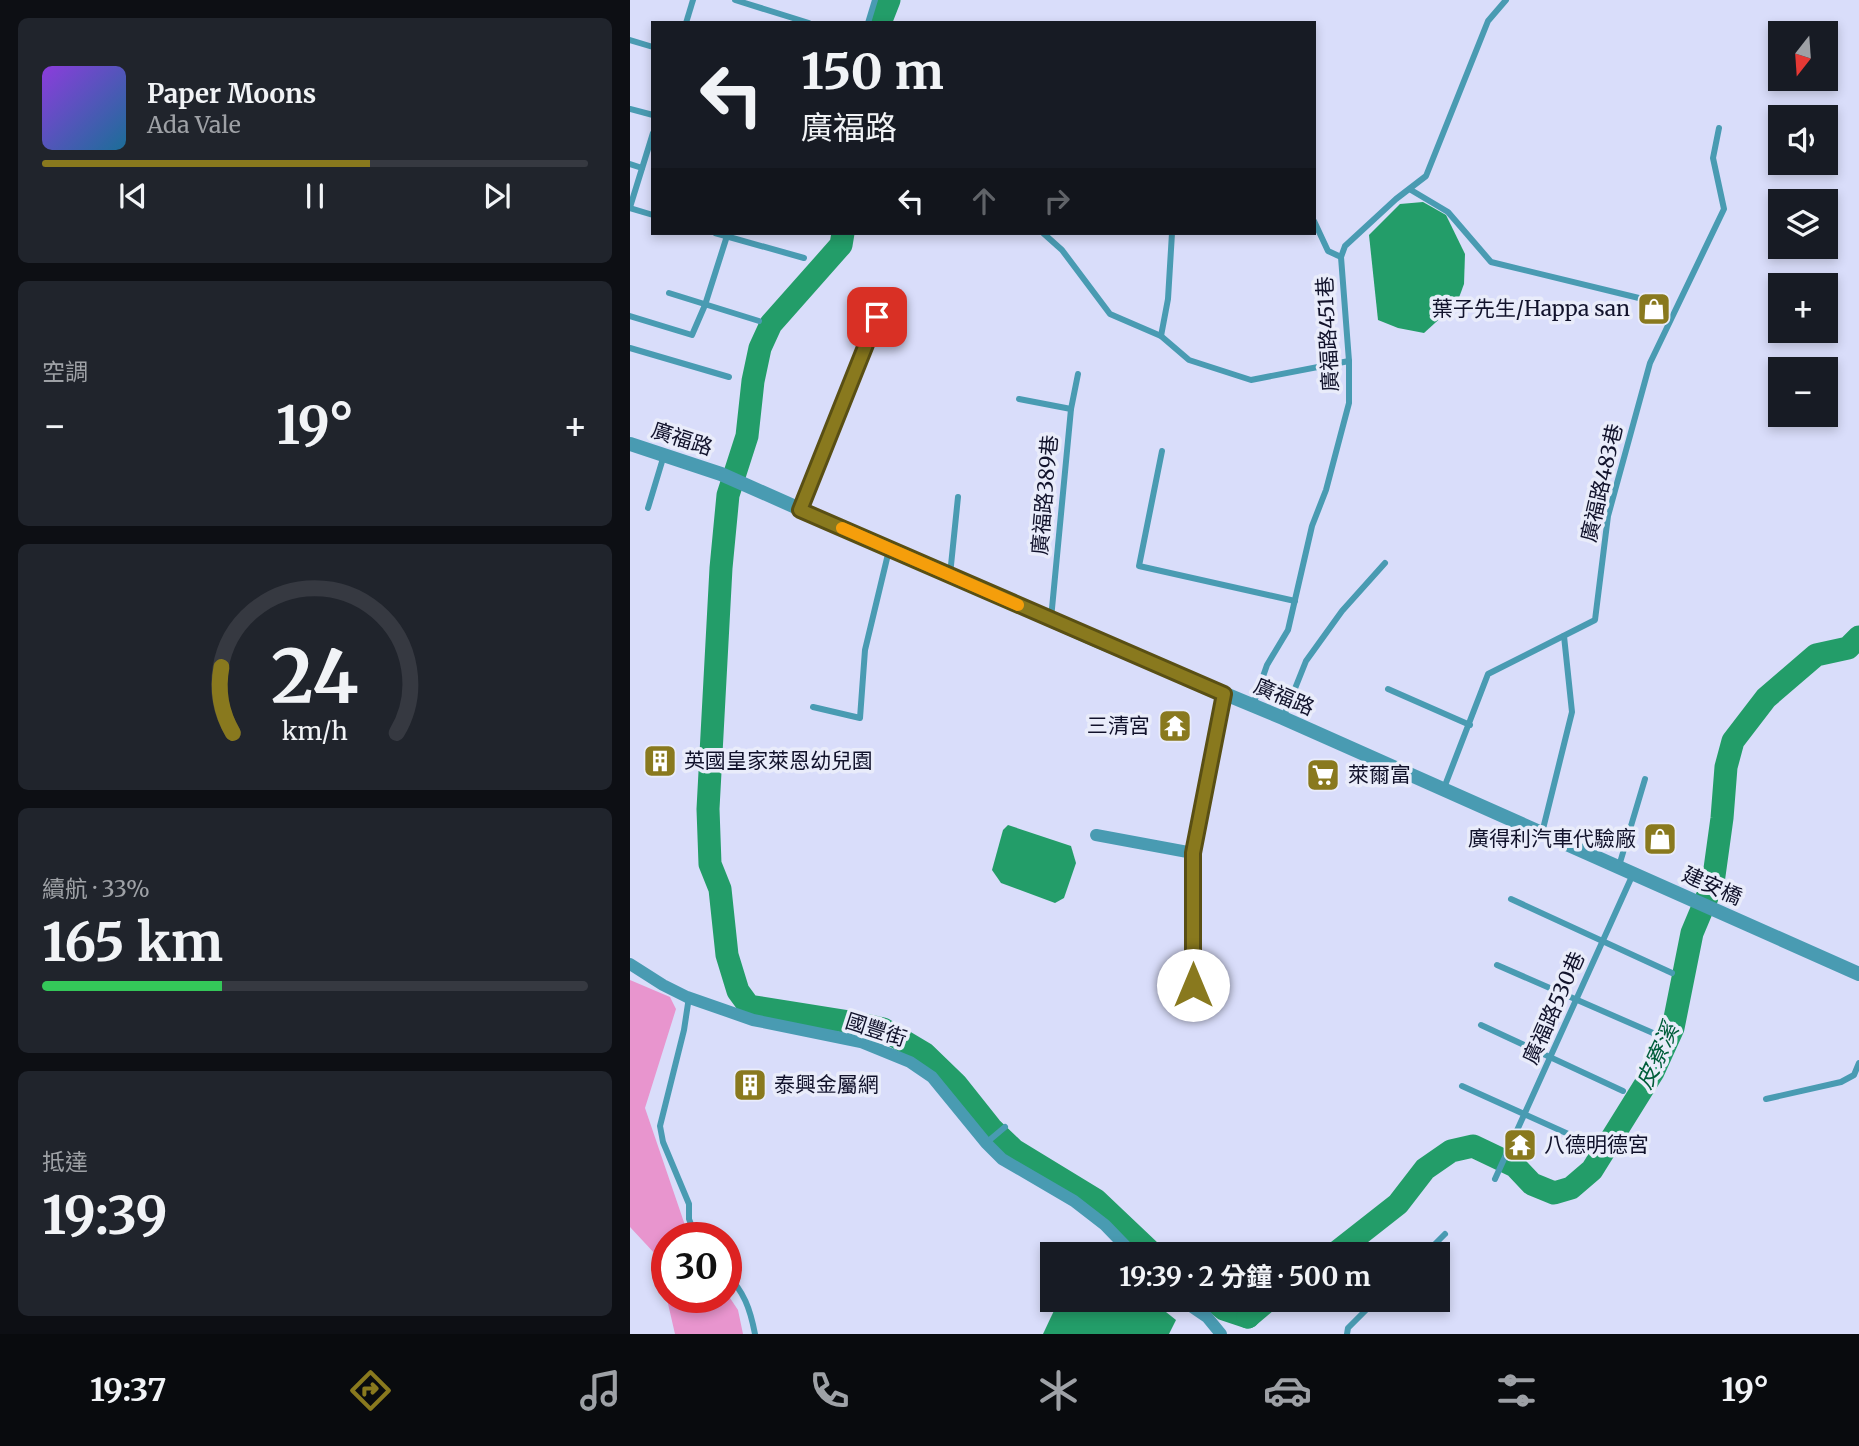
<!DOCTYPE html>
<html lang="zh-TW">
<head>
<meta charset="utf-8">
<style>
	:root { --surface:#171b24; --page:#20242c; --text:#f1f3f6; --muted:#9ea1a6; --line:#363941; --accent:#89791e }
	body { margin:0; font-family:Merriweather,"Noto Sans TC",serif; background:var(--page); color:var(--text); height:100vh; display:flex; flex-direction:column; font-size:26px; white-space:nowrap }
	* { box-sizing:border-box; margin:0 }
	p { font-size:23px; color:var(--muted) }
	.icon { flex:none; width:38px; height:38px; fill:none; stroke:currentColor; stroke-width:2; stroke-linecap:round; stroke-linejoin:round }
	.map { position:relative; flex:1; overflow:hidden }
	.side { display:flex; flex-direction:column; gap:18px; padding:18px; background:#0d0f14; width:630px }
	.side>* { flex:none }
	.hud { position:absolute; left:21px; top:21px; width:665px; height:214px; border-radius:0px; box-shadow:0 4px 10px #0003; background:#171b24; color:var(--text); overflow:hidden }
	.needle { width:46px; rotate:197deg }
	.fabs { position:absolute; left:1138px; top:21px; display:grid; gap:14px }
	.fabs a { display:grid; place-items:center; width:70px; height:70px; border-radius:0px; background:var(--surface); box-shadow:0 4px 10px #0003; font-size:35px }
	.speed { position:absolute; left:21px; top:1222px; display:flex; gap:14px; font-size:35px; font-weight:700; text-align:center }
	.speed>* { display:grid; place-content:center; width:91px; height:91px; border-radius:50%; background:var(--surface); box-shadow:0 4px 10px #0003; line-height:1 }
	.speed .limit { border:10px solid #d22; background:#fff; color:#111 }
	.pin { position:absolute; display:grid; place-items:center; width:60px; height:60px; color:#fff; margin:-30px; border-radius:14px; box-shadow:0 4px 10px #0006 }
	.me { position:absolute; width:77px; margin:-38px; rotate:0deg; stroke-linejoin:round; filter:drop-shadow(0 0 5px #0008) }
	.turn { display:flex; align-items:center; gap:24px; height:147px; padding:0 35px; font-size:32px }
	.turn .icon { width:91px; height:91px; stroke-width:2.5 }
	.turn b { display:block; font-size:49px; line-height:60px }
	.lanes { display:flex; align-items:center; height:66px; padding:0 35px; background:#0003; justify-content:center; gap:35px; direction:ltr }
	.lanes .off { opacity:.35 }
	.big { font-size:52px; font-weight:700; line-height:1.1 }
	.side .card { flex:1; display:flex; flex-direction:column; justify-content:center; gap:10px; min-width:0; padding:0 24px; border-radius:10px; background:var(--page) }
	.side .dial { align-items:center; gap:0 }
	.dial svg { height:182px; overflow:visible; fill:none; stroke:var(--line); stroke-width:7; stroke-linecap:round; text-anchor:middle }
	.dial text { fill:var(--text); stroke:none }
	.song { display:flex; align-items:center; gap:21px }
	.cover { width:84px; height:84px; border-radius:10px; background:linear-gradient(135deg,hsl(270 70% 55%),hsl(200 70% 35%)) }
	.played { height:7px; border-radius:4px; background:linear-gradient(90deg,var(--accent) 60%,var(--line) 60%) }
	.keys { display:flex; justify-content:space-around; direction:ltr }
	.heat { display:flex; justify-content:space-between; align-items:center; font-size:38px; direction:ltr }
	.charge { height:10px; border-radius:5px; background:linear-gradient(90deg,#34c759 33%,var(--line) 0) }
	.trip { position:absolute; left:410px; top:1242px; width:410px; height:70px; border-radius:0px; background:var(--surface); box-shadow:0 4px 10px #0003; font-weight:700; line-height:70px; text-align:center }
	.menu { display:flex; height:112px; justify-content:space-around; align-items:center; background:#090b0e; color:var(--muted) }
	.menu .icon { width:49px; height:49px }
	.menu .selected { color:var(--accent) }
	.menu b { font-size:32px; color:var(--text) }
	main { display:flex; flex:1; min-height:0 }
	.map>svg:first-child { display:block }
	.green { fill:#e895ce }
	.water { fill:#239d69 }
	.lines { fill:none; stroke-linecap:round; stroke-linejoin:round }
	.river { stroke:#239d69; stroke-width:23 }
	.path { stroke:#9396b1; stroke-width:2.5; stroke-dasharray:5 5; stroke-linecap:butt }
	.service { stroke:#499bb2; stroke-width:6 }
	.minor { stroke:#499bb2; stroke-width:12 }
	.tertiary { stroke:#499bb2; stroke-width:14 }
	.route-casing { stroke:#594f14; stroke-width:18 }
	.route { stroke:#89791e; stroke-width:12 }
	.slow { stroke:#f59e0b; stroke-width:12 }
	.labels { text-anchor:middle; stroke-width:7; stroke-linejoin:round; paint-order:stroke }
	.poi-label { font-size:21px; fill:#11122b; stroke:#e9ecfa; text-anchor:start }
	.street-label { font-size:21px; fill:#11122b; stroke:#e9ecfa }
	.water-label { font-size:23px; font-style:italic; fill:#005d3a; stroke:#e9ecfa }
</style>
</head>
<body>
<main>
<section class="side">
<div class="card">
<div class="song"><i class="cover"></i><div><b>Paper Moons</b><p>Ada Vale</p></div></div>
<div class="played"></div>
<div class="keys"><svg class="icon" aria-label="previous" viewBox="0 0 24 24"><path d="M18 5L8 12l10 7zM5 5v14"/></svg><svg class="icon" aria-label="pause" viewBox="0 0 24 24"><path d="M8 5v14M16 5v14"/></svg><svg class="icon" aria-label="next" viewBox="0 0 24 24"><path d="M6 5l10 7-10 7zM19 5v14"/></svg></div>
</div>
<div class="card"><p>空調</p>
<div class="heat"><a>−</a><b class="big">19°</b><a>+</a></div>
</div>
<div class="card dial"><svg viewBox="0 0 100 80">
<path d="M14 69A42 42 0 1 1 86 69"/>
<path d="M14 69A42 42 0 0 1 9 40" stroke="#89791e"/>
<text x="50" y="56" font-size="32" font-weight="700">24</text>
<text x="50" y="72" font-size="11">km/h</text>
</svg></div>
<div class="card"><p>續航 · 33%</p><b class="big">165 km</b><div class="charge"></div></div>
<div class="card"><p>抵達</p><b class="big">19:39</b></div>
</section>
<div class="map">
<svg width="1229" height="1334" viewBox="0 0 1229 1334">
	<rect width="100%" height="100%" fill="#d9ddfa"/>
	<polygon class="green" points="0,980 40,997 46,1009 15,1108 59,1237 37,1237 37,1297 96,1297 96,1292 108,1310 113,1334 45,1334 27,1256 0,1227"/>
	<g class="water">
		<polygon points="793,202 816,215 835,254 834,284 827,303 794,333 768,328 748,320 739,235 770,204"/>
		<polygon points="378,825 441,846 446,863 434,898 425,903 371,883 362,870 373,830"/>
		<polygon points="429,1300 521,1300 546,1320 539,1334 413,1334"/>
	</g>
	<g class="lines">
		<g class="river">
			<polyline points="250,23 259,0"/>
			<polyline points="213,233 211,245 141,324 130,348 123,381 117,436 98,495 91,568 78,809 80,864 90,889 97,955 108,991 119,1006 226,1023 253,1029 295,1054 326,1084 361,1128 384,1150 466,1200 524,1255"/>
			<polyline points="703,1255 768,1204 795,1169 821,1151 843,1146 885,1166 902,1184 924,1193 941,1188 962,1170 1023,1072 1043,1028 1062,933 1083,883 1092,818 1096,767 1103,741 1136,698 1186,655 1218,648 1229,637"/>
			<polyline points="583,1300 594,1309 618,1317"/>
			<polyline points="618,1317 638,1300"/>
		</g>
		<polyline class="path" points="974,1150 987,1156"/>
		<g class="service">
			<polyline points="105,0 179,23"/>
			<polyline points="56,23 63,0"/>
			<polyline points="238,23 245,0"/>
			<polyline points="0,40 23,47"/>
			<polyline points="0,109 23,115"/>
			<polyline points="0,164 12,168"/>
			<polyline points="781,190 818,212 861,262 1013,299 1027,305"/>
			<polyline points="0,207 23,133"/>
			<polyline points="0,208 23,215"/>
			<polyline points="684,221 698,251 711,257"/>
			<polyline points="85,233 174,258"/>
			<polyline points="413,233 432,250 480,314 531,336 559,360 621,380 719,361"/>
			<polyline points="39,293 129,321"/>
			<polyline points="0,316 62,335 75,305 97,236"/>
			<polyline points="531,336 538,299 542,233"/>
			<polyline points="0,348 99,377"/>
			<polyline points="389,399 441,409"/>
			<polyline points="532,451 509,566 665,601"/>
			<polyline points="18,508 34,455"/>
			<polyline points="171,508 247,317"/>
			<polyline points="320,575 328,497"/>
			<polyline points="421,619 441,409 448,374"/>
			<polyline points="758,689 840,725"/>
			<polyline points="623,705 637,665 658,630 682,526 696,490 719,403 719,361 711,257 715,246 766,199 796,176 858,21 876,0"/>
			<polyline points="183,707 230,718 235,650 259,550"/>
			<polyline points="654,716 676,661 712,611 755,563"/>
			<polyline points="814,788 858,674 965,620 978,516 1020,363 1094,209 1083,158 1089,128"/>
			<polyline points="912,833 942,712 934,636"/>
			<polyline points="989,866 1015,779"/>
			<polyline points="881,899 1042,973"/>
			<polyline points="867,965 1023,1033"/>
			<polyline points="59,997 54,1030 30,1126 33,1142 59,1204 59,1219 66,1237"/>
			<polyline points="851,1025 993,1091"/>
			<polyline points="832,1086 965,1146"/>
			<polyline points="1136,1099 1211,1082 1224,1075 1229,1063"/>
			<polyline points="356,1143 375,1127"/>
			<polyline points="865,1179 1003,874"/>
			<polyline points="794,1255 815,1234"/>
			<path d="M96,1273C114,1292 120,1308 125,1334"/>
			<polyline points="717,1334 718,1328 746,1300"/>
		</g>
		<g class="minor">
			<polyline points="466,835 563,853"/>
			<polyline points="0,964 33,985 57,997 123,1020 231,1042 280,1062 302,1077 356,1143 372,1159 444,1201 475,1225 504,1255"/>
			<polyline points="563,985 563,853 594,694"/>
			<polyline points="552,1300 577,1317 591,1334"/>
		</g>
		<polyline class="tertiary" points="0,444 91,474 470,642 653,718 1229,974"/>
	</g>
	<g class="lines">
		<defs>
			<polyline id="route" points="247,317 170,510 594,694 563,853 563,985"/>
		</defs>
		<use href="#route" class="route-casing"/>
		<use href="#route" class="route"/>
		<polyline class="slow" points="212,528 388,605"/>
	</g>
	<defs>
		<symbol id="shop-square" viewBox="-11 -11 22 22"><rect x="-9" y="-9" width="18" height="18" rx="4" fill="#89791e" stroke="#e9ecfa"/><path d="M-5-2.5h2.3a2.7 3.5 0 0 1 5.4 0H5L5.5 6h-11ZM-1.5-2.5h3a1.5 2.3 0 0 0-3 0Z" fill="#fff"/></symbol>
		<symbol id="temple-square" viewBox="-11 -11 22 22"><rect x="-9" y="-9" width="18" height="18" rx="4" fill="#89791e" stroke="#e9ecfa"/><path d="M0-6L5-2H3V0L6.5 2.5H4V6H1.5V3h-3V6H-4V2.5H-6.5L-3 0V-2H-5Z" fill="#fff"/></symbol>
		<symbol id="building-square" viewBox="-11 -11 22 22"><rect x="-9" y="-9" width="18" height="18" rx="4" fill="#89791e" stroke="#e9ecfa"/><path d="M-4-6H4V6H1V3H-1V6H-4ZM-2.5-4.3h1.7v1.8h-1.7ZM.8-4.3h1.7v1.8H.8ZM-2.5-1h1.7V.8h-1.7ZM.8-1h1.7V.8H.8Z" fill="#fff"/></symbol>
		<symbol id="supermarket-square" viewBox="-11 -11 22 22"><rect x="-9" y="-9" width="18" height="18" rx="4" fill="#89791e" stroke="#e9ecfa"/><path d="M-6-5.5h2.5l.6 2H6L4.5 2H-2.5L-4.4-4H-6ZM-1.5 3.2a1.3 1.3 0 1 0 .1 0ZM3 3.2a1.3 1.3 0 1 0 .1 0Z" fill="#fff"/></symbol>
	</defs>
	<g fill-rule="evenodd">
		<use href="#shop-square" x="1005" y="290" width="38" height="38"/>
		<use href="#temple-square" x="526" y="707" width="38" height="38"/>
		<use href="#building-square" x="11" y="742" width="38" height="38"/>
		<use href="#supermarket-square" x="674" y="756" width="38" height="38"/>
		<use href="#shop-square" x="1011" y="820" width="38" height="38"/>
		<use href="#building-square" x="101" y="1066" width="38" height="38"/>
		<use href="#temple-square" x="871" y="1126" width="38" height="38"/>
	</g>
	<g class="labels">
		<g class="poi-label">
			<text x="1000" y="316" text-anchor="end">葉子先生/Happa san</text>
			<text x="520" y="733" text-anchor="end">三清宮</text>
			<text x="54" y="768">英國皇家萊恩幼兒園</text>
			<text x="718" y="782">萊爾富</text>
			<text x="1006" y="846" text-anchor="end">廣得利汽車代驗廠</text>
			<text x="144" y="1092">泰興金屬網</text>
			<text x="914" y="1152">八德明德宮</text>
		</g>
		<g class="street-label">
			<text transform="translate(698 334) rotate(-93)" y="7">廣福路451巷</text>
			<text transform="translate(52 439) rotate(18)" y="7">廣福路</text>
			<text transform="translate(972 483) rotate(-77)" y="7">廣福路483巷</text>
			<text transform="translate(415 495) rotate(-85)" y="7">廣福路389巷</text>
			<text transform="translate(654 697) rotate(23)" y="7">廣福路</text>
			<text transform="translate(1082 886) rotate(24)" y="7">建安橋</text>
			<text transform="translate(924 1008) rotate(-66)" y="7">廣福路530巷</text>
			<text transform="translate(246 1030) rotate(18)" y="7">國豐街</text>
		</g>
		<g class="water-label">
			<text transform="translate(1027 1056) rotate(-65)" y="8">皮寮溪</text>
		</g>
	</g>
</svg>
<div class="fabs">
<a><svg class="needle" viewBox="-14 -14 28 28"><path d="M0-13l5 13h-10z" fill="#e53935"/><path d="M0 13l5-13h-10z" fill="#9ea1a6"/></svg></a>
<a><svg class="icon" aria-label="sound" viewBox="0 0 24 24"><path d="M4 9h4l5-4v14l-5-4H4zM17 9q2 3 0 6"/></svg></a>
<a><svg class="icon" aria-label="layers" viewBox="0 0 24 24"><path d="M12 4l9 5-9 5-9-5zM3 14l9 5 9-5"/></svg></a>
<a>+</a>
<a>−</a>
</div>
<div class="speed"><div class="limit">30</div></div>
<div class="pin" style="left:247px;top:317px;background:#d93025"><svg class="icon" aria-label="arrive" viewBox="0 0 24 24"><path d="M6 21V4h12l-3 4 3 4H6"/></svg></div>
<svg class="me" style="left:563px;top:985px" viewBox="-20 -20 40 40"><circle r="19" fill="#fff"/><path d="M0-13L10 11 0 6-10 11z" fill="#89791e"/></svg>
<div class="trip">19:39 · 2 分鐘 · 500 m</div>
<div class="hud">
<div class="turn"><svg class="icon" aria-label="left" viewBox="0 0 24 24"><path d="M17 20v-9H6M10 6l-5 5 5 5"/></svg><div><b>150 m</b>廣福路</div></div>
<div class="lanes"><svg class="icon" aria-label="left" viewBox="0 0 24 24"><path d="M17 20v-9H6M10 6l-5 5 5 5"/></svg><svg class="icon off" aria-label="ahead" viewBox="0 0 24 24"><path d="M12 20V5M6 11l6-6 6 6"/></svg><svg class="icon off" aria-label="right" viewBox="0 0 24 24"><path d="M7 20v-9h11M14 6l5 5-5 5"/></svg></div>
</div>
</div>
</main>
<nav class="menu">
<b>19:37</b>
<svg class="icon selected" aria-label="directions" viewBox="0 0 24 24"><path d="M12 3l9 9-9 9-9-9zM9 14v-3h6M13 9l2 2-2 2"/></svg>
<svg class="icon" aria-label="music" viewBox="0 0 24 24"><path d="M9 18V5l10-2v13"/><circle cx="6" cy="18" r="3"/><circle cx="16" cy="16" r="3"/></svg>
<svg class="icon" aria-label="phone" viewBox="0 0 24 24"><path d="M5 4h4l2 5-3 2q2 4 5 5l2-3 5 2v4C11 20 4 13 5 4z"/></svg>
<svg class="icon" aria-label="climate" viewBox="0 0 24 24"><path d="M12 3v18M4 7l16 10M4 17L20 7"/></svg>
<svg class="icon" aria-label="car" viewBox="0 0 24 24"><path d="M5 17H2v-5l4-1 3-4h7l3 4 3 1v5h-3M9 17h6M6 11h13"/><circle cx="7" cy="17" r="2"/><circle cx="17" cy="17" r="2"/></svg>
<svg class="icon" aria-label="filters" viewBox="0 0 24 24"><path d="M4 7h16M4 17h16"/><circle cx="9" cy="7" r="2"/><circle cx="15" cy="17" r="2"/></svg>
<b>19°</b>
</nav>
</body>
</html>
